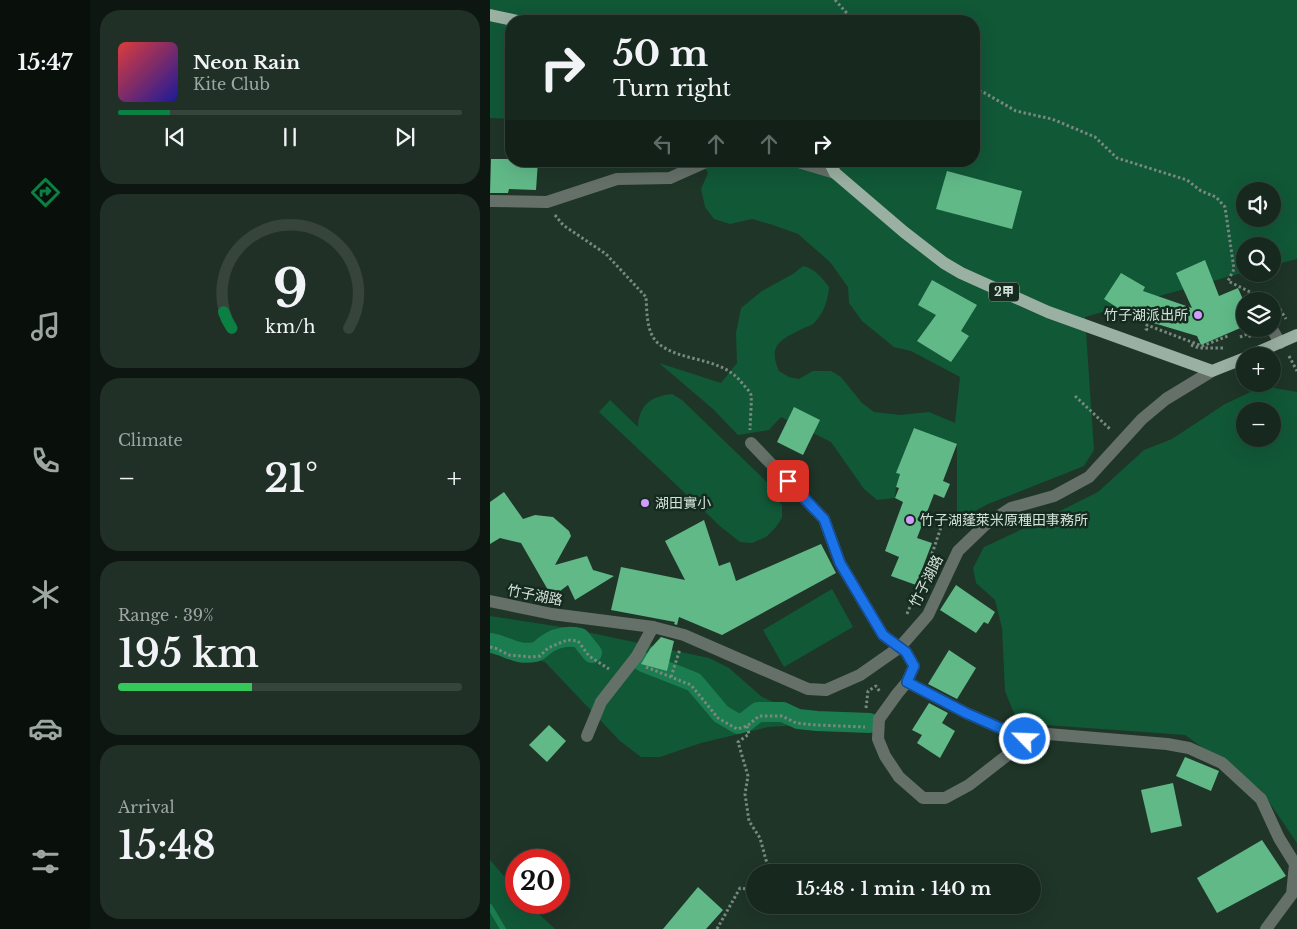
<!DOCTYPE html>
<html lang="en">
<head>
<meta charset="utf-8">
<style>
	:root { --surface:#17281e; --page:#203027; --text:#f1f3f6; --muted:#9ea6a4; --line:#36443c; --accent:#0b8043 }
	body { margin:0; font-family:"Libre Baskerville","Noto Sans TC",serif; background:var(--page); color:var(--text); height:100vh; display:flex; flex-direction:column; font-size:19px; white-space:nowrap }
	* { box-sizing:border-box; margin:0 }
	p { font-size:16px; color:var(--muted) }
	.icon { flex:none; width:28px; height:28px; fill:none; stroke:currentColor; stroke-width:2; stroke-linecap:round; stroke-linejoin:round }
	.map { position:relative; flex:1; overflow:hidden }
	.drawer { display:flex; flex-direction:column; gap:10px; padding:10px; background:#0d1610; width:400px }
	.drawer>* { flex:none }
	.top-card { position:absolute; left:15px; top:15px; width:475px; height:152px; border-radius:20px; box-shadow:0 5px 20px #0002,0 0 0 1px var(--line); background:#17281e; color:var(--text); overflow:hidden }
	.tools { position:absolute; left:746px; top:182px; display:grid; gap:10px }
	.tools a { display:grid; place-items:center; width:45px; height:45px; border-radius:50%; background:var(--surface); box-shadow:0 5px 20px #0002,0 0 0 1px var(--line); font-size:25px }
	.speed { position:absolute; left:15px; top:849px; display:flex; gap:10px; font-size:25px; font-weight:700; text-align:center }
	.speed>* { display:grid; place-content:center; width:65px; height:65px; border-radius:50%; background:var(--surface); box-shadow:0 5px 20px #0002,0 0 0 1px var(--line); line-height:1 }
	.speed .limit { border:8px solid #d22; background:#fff; color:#111 }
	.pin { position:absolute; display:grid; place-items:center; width:42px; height:42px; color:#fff; margin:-21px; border-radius:10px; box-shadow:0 2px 8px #0006 }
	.me { position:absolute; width:55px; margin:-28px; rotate:294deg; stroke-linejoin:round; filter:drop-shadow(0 0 4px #0008) }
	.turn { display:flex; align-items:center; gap:18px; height:105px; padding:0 25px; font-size:22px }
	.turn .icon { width:65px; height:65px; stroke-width:2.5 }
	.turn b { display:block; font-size:35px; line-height:42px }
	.lanes { display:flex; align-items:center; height:48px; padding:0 25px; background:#0003; justify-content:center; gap:25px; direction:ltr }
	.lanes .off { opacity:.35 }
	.big { font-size:38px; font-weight:600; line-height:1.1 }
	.drawer .tile { flex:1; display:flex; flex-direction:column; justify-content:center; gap:8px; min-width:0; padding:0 18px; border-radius:20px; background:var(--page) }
	.drawer .dial { align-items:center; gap:0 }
	.dial svg { height:130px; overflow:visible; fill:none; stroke:var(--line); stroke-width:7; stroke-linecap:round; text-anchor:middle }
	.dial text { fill:var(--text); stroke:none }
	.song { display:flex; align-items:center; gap:15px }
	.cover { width:60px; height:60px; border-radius:8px; background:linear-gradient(135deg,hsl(0 70% 55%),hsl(240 70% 35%)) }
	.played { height:5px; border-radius:2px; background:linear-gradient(90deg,var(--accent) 15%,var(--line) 15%) }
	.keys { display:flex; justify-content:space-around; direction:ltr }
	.heat { display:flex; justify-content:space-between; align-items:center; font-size:28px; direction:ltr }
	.charge { height:8px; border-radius:4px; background:linear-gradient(90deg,#34c759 39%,var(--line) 0) }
	.trip { position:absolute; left:256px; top:864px; width:295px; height:50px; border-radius:25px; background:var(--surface); box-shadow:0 5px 20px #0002,0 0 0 1px var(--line); font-weight:600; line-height:50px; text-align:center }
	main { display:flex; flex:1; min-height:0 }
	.tab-bar { display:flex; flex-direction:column; width:90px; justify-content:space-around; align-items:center; background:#09100c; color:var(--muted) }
	.tab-bar .icon { width:35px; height:35px }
	.tab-bar .active { color:var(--accent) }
	.tab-bar b { font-size:22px; color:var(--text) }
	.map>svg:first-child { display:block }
	.green { fill:#115837; fill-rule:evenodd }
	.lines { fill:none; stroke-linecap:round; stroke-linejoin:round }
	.stream { stroke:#1b7c4f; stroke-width:5.5 }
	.canal { stroke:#1b7c4f; stroke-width:20 }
	.building { fill:#61b988 }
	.path { stroke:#78897f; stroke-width:3; stroke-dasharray:2.5 2.5; stroke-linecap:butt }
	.minor { stroke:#657069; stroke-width:12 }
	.major { stroke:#9ab0a2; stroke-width:12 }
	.route-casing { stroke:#114b97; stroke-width:12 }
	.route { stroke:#1a73e8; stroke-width:9 }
	.poi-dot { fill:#d09dfe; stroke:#152b1f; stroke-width:2 }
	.labels { text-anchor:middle; stroke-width:5; stroke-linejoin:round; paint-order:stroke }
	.shield { fill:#152b1f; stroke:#9baaa1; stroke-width:1 }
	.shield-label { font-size:12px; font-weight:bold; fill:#d4e1d9 }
	.poi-label { font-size:14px; fill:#d4e1d9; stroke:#152b1f; text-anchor:start }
	.street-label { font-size:14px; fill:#d4e1d9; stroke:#152b1f }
</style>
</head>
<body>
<main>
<nav class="tab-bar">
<b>15:47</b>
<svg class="icon active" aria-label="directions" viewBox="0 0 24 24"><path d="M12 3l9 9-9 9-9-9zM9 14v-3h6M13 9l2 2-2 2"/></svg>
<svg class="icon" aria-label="music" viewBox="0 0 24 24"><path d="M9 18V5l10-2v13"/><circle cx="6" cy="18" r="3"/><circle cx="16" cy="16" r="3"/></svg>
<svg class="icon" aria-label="phone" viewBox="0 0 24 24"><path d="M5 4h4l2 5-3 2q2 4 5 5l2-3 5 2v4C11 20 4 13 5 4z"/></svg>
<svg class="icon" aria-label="climate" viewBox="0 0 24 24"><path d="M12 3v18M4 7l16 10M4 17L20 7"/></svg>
<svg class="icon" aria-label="car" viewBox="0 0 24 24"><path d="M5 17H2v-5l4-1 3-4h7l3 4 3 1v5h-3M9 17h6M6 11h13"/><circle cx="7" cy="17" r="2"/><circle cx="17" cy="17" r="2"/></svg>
<svg class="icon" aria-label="filters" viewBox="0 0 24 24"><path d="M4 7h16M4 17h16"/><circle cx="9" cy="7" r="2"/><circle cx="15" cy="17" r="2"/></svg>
</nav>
<section class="drawer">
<div class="tile">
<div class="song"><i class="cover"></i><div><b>Neon Rain</b><p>Kite Club</p></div></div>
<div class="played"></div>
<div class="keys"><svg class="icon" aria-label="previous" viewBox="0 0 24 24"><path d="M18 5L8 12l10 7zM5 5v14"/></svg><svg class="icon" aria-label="pause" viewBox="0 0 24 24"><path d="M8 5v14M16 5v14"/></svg><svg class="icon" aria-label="next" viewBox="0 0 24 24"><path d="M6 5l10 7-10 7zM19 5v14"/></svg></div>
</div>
<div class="tile dial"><svg viewBox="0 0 100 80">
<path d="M14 69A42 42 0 1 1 86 69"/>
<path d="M14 69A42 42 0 0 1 9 59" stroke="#0b8043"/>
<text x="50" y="56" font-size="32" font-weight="700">9</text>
<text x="50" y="72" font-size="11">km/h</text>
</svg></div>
<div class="tile"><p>Climate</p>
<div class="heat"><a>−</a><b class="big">21°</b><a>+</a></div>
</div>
<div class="tile"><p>Range · 39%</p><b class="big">195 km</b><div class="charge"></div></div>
<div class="tile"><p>Arrival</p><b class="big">15:48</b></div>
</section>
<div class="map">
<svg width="807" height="929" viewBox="0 0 807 929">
	<rect width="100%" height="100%" fill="#1f3528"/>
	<g class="green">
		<path d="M0,0H807V259L783,265L782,246H755V272L595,317L604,450L594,466L498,504L474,517L467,515V445L424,428L407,472L410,474L406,487L405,498L387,500L374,489L341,442L291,417L279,430L248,435L223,409L169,363L231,383L247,363L246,333L251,308L272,291L303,274L313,266C326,269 331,277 339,287C338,300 334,313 324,323C322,325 317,327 314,328C292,339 277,344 289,371L299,377L309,379L323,371H341L351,377L372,403L384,412L410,415L439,412L465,423L470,377L421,351L404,347L372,321L359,303L358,287L340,262L308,234L283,225L262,219L240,224L224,219L215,207L211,189L218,173L212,161H484V21H21V119L0,118ZM755,191H782V219H755Z"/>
		<path d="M773,386L807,392V843L771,790L695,735L528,723L515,691L512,628L505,600L486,583L483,568L494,547L554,519L608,492L654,450L682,439L735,404ZM755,411H782V439H755Z"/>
		<path d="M182,394L192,400L282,487L292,506V518L286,527L276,537L262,543L250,542L231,527L109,412L120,400L148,427C149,405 161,396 182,394Z"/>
		<polygon points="342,589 363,627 294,667 273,630"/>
		<polygon points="0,616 78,628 219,658 239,668 272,697 292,706 343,723 278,727 211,743 170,757 151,757 130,741 55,662 6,650 0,651"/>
		<polygon points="0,860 26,890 26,902 37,903 65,929 0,929"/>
	</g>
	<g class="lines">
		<polyline class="stream" points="0,907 13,929"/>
		<g class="canal">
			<path d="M0,643C16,645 26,656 45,652C49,651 51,649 54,646C66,637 77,635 90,638L102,653"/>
			<polyline points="153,662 204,682 231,714 248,724 255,722 268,712 293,712 308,719 327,721 380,723"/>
		</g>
	</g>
	<g class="building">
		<polygon points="1,159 20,159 20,161 48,161 46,190 19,189 18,193 0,193"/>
		<polygon points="457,171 532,191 522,229 446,209"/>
		<polygon points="715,260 729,296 748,288 755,304 755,326 711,345 707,336 640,316 614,299 631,273 655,287 653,291 702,308 686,273"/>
		<polygon points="442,280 487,305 471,331 479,336 461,362 427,341 446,315 428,305"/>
		<polygon points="304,407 330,420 313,455 287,442"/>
		<polygon points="424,428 467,444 453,481 460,484 454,498 444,494 427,538 442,543 426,585 401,576 409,557 395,551 413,502 405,498 409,488 406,487 410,474 406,473"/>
		<polygon points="14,492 33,519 45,515 63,517 79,531 81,536 65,565 97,556 103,570 124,576 85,600 78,585 62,597 31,543 10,538 0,544 0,502"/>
		<polygon points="214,520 229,566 240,562 246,581 331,544 346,573 232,635 189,617 187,625 184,624 185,622 121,610 131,567 195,580 175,541"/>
		<polygon points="466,585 505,612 498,624 494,622 486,633 450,610"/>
		<polygon points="171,637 184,641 177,671 151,664 160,649"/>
		<polygon points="459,650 486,668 467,699 438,684"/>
		<polygon points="439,703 458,713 452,723 465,731 450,758 427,743 432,735 422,730"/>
		<polygon points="59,725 76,741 57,762 39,745"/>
		<polygon points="695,757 729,771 721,791 686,776"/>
		<polygon points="683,783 692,826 661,833 651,790"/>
		<polygon points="772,840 796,876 727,913 707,878"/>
		<polygon points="208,887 233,910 216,929 173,929"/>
	</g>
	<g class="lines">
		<g class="path">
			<polyline points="345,0 364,21"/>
			<polyline points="484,90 493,92 526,111 562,119 605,137 627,158 697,180 711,191 726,197 735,207 744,269 738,281 764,294 773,301"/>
			<path d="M65,215L73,225L116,254L156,297C157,311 156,334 169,344C193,363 231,356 252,383C254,386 260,391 261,395C262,401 260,421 260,430"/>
			<polyline points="782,308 788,306 796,319"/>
			<polyline points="658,330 656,329 657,325 712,346 738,336"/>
			<polyline points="750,337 757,334 761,337"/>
			<polyline points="701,345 709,348 735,348"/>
			<polyline points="799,356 807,371"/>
			<polyline points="585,396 621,430"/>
			<polyline points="417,614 443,551 455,515 476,522"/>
			<polyline points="0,647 5,648 19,655 41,657 50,656 58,648 77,640 88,641 99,656 119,669"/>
			<polyline points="156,667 201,685 228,718 247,729 257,726 269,716 292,716 306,723 327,725 375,727"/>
			<polyline points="181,677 190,649"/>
			<polyline points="376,708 378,691 386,686 390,692"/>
			<polyline points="257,726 259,734 248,742 258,776 255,794 259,821 270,838 276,860 283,872"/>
			<polyline points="227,929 250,888 265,890"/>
		</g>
		<g class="minor">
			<polyline points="305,161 345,173"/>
			<polyline points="0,201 57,202 127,179 180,178 218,161"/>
			<polyline points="782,329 790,343"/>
			<polyline points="261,443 334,519 350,563 393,635 416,652 424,666 417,682 407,694 389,719 388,739 395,756 409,777 433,798 455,798 479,785 524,750 535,739 558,734 677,744 699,748 732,763 771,799 789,838 805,864 802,894 776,929"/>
			<polyline points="0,601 62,614 163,627 194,635 318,689 336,690 370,675 410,647 438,615 468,551 495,525 521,508 564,496 599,477 652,419 676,399 722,371"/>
			<polyline points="417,682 476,713 535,739"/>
			<polyline points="97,736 111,702 147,656 163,627"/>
		</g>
		<g class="major">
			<polyline points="0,15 28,21"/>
			<polyline points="339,161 345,173 414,232 454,263 471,273 558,312 722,371 755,358"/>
			<polyline points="759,356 807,335"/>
		</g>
	</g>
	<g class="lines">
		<defs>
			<polyline id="route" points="298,481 334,519 350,563 393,635 416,652 424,666 417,682 476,713 535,739"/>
		</defs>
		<use href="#route" class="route-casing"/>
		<use href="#route" class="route"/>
	</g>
	<g class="poi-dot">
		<circle cx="708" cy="315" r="5"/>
		<circle cx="155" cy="503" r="5"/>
		<circle cx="420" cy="520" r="5"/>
	</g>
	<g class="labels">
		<rect class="shield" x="499" y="282.5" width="30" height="19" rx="4"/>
		<g class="shield-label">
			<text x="514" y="296">2甲</text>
		</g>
		<g class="poi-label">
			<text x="698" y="320" text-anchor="end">竹子湖派出所</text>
			<text x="165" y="508">湖田實小</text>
			<text x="430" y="525">竹子湖蓬萊米原種田事務所</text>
		</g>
		<g class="street-label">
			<text transform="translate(436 581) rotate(-63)" y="5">竹子湖路</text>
			<text transform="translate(45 595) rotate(11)" y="5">竹子湖路</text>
		</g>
	</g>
</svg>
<div class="tools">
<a><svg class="icon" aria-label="sound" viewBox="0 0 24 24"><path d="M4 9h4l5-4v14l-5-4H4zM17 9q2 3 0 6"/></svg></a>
<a><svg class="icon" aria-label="search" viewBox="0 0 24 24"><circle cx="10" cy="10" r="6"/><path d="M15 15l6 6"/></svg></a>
<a><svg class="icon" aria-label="layers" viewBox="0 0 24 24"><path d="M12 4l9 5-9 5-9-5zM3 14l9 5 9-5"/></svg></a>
<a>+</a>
<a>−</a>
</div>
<div class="speed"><div class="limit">20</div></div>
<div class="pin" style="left:298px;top:481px;background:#d93025"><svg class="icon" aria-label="arrive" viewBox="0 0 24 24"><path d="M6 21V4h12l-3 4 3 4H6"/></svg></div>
<svg class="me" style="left:535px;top:739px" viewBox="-20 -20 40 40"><circle r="17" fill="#1a73e8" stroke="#fff" stroke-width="3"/><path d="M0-11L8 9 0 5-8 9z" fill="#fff"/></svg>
<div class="trip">15:48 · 1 min · 140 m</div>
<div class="top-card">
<div class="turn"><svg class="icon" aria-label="right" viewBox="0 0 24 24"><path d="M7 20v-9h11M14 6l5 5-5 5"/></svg><div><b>50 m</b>Turn right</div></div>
<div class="lanes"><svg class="icon off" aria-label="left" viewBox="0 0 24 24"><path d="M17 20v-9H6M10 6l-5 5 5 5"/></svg><svg class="icon off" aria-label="ahead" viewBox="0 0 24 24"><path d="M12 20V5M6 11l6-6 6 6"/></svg><svg class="icon off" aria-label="ahead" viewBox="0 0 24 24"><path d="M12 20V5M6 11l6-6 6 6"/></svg><svg class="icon" aria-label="right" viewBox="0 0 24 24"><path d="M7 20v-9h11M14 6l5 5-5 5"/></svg></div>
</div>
</div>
</main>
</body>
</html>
